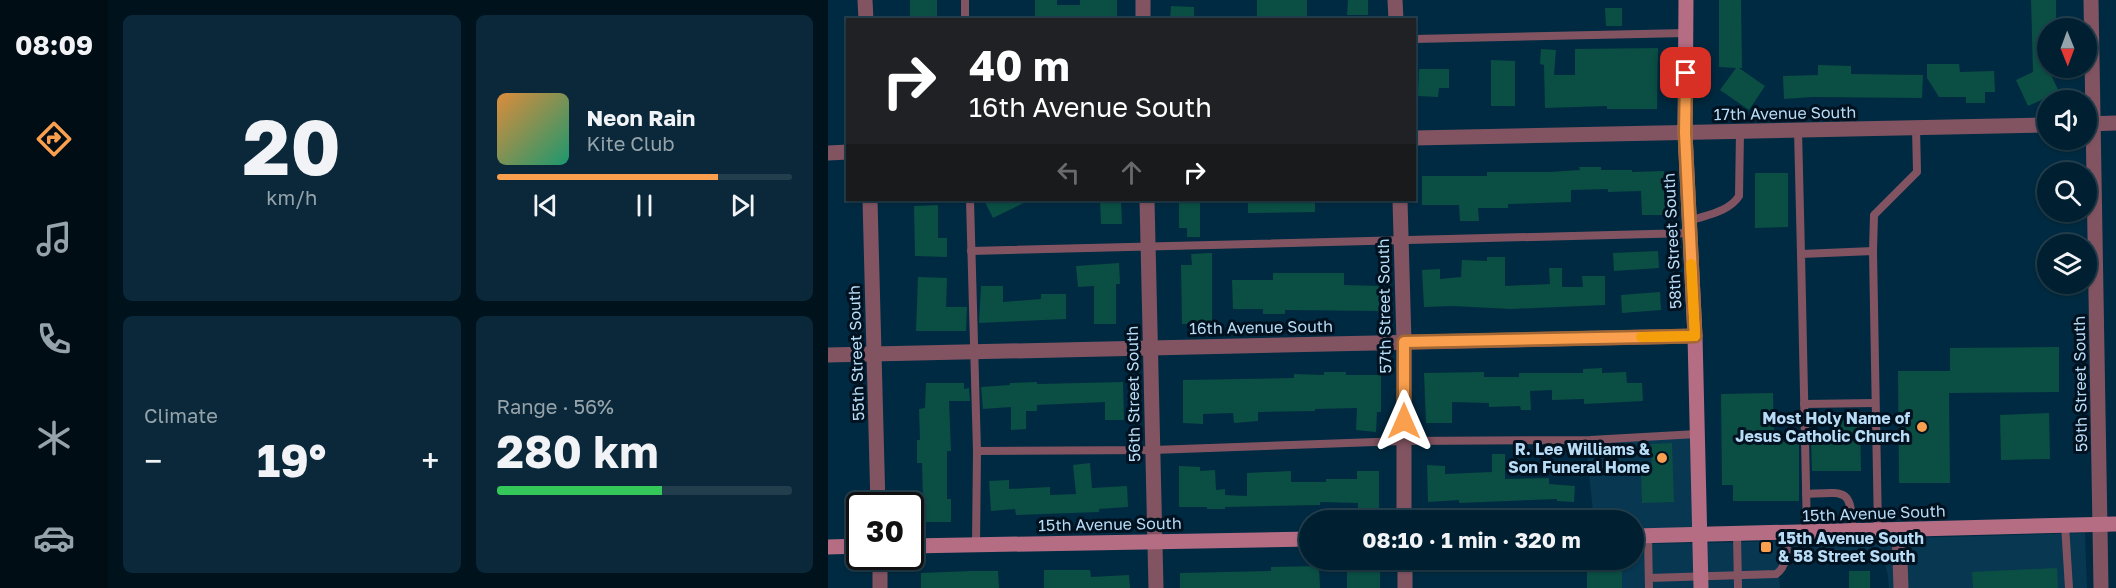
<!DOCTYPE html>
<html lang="en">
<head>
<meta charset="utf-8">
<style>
	:root { --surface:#002031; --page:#0a2839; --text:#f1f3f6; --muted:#95a3ab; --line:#223e4d; --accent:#fa9f4e }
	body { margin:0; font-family:"Golos Text",sans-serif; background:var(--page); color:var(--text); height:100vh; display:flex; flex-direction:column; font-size:22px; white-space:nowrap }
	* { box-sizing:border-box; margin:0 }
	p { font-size:20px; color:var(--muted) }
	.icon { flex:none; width:33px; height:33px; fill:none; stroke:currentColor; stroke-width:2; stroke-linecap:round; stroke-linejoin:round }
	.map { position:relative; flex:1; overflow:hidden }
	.details { display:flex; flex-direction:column; gap:15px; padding:15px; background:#00121b; width:720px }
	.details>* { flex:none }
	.guide { position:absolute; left:18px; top:18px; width:570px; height:183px; border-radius:0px; box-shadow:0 2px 4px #0004,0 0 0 2px var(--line); background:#202124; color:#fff; overflow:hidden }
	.needle { width:39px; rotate:179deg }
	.fabs { position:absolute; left:1209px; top:18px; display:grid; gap:12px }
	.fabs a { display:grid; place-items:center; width:60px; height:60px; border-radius:50%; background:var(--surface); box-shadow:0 2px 4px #0004,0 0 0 2px var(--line); font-size:30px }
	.speed { position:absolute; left:18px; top:492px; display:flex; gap:12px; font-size:30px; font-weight:700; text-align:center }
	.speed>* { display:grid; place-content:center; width:78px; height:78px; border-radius:50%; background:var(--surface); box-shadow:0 2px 4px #0004,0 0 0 2px var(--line); line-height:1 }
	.speed .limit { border:3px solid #111; border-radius:9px; background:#fff; color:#111 }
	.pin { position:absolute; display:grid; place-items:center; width:51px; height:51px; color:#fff; margin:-26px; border-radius:12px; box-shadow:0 3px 9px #0006 }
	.me { position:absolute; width:66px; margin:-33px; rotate:0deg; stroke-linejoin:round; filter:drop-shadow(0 0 4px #0008) }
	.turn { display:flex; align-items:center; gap:21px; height:126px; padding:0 24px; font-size:27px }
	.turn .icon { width:78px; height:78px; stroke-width:2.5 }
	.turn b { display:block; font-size:42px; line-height:51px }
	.lanes { display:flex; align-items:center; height:57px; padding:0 24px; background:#0003; justify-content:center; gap:30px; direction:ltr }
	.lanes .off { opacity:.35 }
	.big { font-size:45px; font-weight:700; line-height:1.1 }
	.details .tile { flex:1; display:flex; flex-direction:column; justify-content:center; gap:9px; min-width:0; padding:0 21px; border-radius:9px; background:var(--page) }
	.details .dial { align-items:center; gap:0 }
	.dial b { font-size:78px; line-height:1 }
	.song { display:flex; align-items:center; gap:18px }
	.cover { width:72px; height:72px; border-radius:9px; background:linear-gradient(135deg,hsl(30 70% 55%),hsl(160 70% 35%)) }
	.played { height:6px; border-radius:3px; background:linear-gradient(90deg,var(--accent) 75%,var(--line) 75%) }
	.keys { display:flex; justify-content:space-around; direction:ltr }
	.heat { display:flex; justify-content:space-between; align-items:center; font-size:33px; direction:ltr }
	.charge { height:9px; border-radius:4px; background:linear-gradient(90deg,#34c759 56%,var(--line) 0) }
	.details .tiles { flex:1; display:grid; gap:15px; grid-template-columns:repeat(2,1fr) }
	.trip { position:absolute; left:471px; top:510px; width:345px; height:60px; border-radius:30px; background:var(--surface); box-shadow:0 2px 4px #0004,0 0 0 2px var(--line); font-weight:700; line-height:60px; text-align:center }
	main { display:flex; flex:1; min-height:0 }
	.menu { display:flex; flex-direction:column; width:108px; justify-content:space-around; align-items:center; background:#000d14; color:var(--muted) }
	.menu .icon { width:42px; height:42px }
	.menu .on { color:var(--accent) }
	.menu b { font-size:27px; color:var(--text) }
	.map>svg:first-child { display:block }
	.built { fill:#073751 }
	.building { fill:#0b4e44 }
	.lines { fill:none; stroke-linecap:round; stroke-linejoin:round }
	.lane { stroke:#825462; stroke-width:8 }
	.street { stroke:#825462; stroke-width:15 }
	.secondary { stroke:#b56d84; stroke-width:15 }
	.route-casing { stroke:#a26733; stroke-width:15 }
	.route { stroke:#fa9f4e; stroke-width:10 }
	.slow { stroke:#f59e0b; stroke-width:10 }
	.poi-dot { fill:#fa9f4e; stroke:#00111f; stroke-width:2 }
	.labels { text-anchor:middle; stroke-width:6; stroke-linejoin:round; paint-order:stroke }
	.street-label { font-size:16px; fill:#b9dcf6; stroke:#00111f }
	.poi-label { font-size:16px; font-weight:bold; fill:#b9dcf6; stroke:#00111f; text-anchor:end }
</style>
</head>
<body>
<main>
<nav class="menu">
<b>08:09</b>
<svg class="icon on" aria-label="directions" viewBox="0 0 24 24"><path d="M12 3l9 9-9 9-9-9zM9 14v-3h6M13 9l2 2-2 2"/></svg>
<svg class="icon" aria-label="music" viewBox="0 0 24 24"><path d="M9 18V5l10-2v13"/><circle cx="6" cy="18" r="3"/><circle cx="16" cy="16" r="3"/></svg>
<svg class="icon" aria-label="phone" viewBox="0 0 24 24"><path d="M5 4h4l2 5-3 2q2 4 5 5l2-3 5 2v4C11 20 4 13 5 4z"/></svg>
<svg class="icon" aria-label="climate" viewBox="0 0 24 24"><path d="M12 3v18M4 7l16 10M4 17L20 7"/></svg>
<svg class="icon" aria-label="car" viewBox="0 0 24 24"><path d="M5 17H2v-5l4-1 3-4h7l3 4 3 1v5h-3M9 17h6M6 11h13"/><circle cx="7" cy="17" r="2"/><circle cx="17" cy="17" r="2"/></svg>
</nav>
<section class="details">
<div class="tiles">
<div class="tile dial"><b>20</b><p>km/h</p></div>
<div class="tile">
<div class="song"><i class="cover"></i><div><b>Neon Rain</b><p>Kite Club</p></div></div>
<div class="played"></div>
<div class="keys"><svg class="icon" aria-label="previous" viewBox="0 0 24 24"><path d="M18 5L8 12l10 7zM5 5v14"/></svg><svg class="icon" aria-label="pause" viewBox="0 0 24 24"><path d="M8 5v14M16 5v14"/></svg><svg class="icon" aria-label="next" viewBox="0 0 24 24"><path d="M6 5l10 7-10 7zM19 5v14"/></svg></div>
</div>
<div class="tile"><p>Climate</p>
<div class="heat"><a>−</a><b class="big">19°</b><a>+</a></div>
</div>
<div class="tile"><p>Range · 56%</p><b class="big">280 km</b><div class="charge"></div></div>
</div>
</section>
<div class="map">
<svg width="1288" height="588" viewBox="0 0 1288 588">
	<rect width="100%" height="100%" fill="#002a41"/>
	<g class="built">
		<polygon points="862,431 865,528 806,528 806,520 766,520 757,438"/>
		<polygon points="1257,533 1259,588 1080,588 1079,538"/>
		<polygon points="1065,538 1066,588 1061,588 1060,576 1053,550 950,551 952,588 880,588 879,543"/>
		<polygon points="865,543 866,588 774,588 771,560 806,560 806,544"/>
	</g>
	<g class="building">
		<rect x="82" y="0" width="27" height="20"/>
		<polygon points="207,0 229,0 229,5 252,5 252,0 289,0 289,20 207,20"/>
		<polygon points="429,0 479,0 479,19 429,20"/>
		<polygon points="520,0 540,0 540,15 519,15"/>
		<polygon points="891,0 913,0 914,68 911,68 937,86 921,110 892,90 908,68 891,67"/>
		<polygon points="1203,0 1228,0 1228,23 1220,23 1220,68 1231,92 1200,106 1188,80 1205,72"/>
		<polygon points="343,6 366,7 366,20 342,20"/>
		<polygon points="777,8 794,8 794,26 778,26"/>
		<polygon points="830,48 829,109 779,109 779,106 717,108 716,65 712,64 713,49 728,50 726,75 747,75 747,49"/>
		<polygon points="663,60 687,61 687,106 663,106"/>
		<polygon points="1099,64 1131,64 1132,72 1166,71 1167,92 1157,92 1157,103 1138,103 1138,97 1111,97 1099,78"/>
		<polygon points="990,65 1023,66 1023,74 1095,75 1094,98 985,97 956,99 955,76 990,75"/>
		<polygon points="591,69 621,69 621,88 611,88 610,97 590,96"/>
		<polygon points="751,167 773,167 773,170 804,170 804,172 836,171 837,215 814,215 813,191 780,192 780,189 743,190 743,202 680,204 680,208 650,208 651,221 632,221 631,205 594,205 594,176 659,176 659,172 722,172 752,170"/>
		<polygon points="927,173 960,173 960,227 927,228"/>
		<polygon points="156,200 202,200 165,218"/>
		<polygon points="272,200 293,200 294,224 273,224"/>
		<polygon points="351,200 372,200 372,237 359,237 359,228 351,228"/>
		<polygon points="420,200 487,200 487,212 420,213"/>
		<polygon points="110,205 110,238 119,238 119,257 87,256 86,206"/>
		<polygon points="830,251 831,268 786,271 785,253"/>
		<polygon points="384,253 384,324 354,324 353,265 364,265 363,254"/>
		<polygon points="659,257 677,257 677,286 722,284 721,268 734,268 734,287 755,287 754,276 777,276 777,305 683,309 625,306 596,307 594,270 612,269 612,279 633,277 634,260 659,261"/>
		<polygon points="291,263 292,284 288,284 288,324 266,324 266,286 250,287 248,266"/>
		<polygon points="445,273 516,273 516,285 551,286 551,311 457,310 457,314 435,314 435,309 405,309 404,280 445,280"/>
		<polygon points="90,277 119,278 118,307 139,307 138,331 88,331"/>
		<polygon points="153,286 175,286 175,302 213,299 213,294 238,294 238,319 151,323"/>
		<polygon points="832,292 833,310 794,313 793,295"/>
		<polygon points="1231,347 1231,392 1121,393 1122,483 1071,483 1070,371 1122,371 1122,348"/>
		<polygon points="774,368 774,373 798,372 799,383 814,383 815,401 756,404 756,399 724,400 724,390 702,391 703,410 693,410 692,406 661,407 661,403 624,402 624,423 598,423 596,373 656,372 656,377 691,377 691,373 755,373 755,369"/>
		<polygon points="496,372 518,372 518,375 553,375 553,412 549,412 548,432 528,430 529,408 487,409 487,411 430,412 430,421 406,423 405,413 375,414 375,424 355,423 355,380 466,378 466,374 496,375"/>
		<polygon points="209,382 209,384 295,382 296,420 277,420 277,402 209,405 209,411 198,411 198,429 183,430 183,407 155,409 153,387 182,385 182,383"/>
		<polygon points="98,383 136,383 136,389 141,388 142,401 121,401 123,451 119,451 119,499 123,499 123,522 93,522 92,499 95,499 94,463 89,463 89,440 92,440 91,409 97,408"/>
		<polygon points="945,393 946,433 971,432 971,501 905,501 905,485 894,485 893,394"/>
		<polygon points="1221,413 1222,459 1173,460 1172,415"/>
		<polygon points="1007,420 1032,420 1033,471 984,471 983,439 1007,440"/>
		<polygon points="844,443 846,502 814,503 813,473 824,473 823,444"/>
		<polygon points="664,454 677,454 677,479 721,478 721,484 747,486 746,502 729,501 729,499 631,503 631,500 600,502 599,465 617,466 617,474 664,472"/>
		<polygon points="262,463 264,488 299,486 300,507 271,509 271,512 188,515 187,509 163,511 161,481 181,480 181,489 222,487 222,495 248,494 245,465"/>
		<polygon points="351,466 372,467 372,471 387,470 388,490 397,489 397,495 419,496 419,473 463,471 463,482 498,482 498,479 529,479 529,471 551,471 551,509 530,510 530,503 492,502 492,505 397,507 397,509 379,509 379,507 351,507"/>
		<rect x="519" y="565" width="33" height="23"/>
		<polygon points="794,565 794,588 759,588 759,566"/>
		<polygon points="491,566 492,588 352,588 352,573 443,571 443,567"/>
		<polygon points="1229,568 1230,588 1145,588 1144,572"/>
		<polygon points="216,570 262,570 263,577 301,575 302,588 216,588"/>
		<polygon points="144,571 170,571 171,588 93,588 93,573"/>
		<rect x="1021" y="571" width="21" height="17"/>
	</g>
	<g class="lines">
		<g class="lane">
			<polyline points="137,0 137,20"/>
			<polyline points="586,39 858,33"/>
			<polyline points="970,130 973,254"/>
			<polyline points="142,200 149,451 148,544"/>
			<path d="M861,221C878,215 901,212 911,196L912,132"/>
			<polyline points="143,251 862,233"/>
			<polyline points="1045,251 1046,215 1089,172 1088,128"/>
			<polyline points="976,404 1047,403"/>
			<polyline points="149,451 325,450 576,441 762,440 869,434"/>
			<path d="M978,494C1018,492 1024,488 1024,531"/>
			<polyline points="1237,525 1241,588"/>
			<polyline points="979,532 973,254 1045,251 1050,530"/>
			<polyline points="909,534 910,588"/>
			<polyline points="820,536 821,588"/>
			<path d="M821,578L948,574C960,567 959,546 959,533"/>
		</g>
		<g class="street">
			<polyline points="37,0 38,20"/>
			<polyline points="315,0 315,20"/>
			<polyline points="567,0 568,20"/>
			<polyline points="1263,0 1273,588"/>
			<polyline points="1258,124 1288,123"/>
			<polyline points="586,138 1220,125"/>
			<polyline points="0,153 20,152"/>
			<polyline points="42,200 50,506"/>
			<polyline points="319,200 328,588"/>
			<polyline points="572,200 576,342 576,520"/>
			<polyline points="0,355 867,336"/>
			<polyline points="1071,530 1073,588"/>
			<polyline points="52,556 52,588"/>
			<polyline points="577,560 577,588"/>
		</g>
		<g class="secondary">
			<polyline points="858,0 857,133 867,336 873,588"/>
			<polyline points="806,536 1288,524"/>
			<polyline points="82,546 482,539"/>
			<polyline points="0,547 32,546"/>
		</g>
	</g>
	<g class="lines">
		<defs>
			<polyline id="route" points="576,421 576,342 867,336 857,133 858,73"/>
		</defs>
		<use href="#route" class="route-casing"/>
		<use href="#route" class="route"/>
		<polyline class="slow" points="813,337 867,336 863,264"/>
	</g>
	<g class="poi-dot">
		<circle cx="1094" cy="427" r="6"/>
		<circle cx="834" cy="458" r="6"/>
		<rect x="932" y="541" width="12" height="12" rx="3"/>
	</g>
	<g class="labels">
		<g class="street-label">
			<text transform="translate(957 113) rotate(-1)" y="6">17th Avenue South</text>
			<text transform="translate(844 241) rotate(-93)" y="6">58th Street South</text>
			<text transform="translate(556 306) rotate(-91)" y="6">57th Street South</text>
			<text transform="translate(433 327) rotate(-1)" y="6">16th Avenue South</text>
			<text transform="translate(28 353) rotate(-92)" y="6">55th Street South</text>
			<text transform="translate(1252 384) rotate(-91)" y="6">59th Street South</text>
			<text transform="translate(305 394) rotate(-91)" y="6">56th Street South</text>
			<text transform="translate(1046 513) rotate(-2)" y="6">15th Avenue South</text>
			<text transform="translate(282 524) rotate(-1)" y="6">15th Avenue South</text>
		</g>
		<g class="poi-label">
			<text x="1082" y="424">Most Holy Name of<tspan x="1082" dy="18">Jesus Catholic Church</tspan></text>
			<text x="822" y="455">R. Lee Williams &amp;<tspan x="822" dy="18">Son Funeral Home</tspan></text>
			<text x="950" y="544" text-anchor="start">15th Avenue South<tspan x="950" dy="18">&amp; 58 Street South</tspan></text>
		</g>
	</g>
</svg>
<div class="fabs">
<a><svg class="needle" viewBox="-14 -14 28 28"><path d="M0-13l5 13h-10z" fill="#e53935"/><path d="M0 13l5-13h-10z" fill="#95a3ab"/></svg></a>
<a><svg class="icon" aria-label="sound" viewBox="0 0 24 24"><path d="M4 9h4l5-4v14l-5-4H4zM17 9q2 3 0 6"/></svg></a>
<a><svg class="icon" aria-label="search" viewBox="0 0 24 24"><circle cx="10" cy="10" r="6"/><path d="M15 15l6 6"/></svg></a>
<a><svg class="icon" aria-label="layers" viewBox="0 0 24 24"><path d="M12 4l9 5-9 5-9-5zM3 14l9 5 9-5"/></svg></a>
</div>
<div class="speed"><div class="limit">30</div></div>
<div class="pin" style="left:858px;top:73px;background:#d93025"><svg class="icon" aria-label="arrive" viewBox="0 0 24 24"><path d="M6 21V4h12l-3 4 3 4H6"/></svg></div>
<svg class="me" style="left:576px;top:421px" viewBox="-20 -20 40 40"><path d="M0-17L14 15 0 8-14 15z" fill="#fa9f4e" stroke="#fff" stroke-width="4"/></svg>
<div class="trip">08:10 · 1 min · 320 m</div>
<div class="guide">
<div class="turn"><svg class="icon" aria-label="right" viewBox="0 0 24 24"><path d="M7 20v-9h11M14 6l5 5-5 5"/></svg><div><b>40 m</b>16th Avenue South</div></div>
<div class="lanes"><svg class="icon off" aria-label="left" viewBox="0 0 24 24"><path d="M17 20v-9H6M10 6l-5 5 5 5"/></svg><svg class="icon off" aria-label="ahead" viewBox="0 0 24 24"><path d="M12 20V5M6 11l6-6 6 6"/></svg><svg class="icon" aria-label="right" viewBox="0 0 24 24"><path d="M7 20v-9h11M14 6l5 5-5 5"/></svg></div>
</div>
</div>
</main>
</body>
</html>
